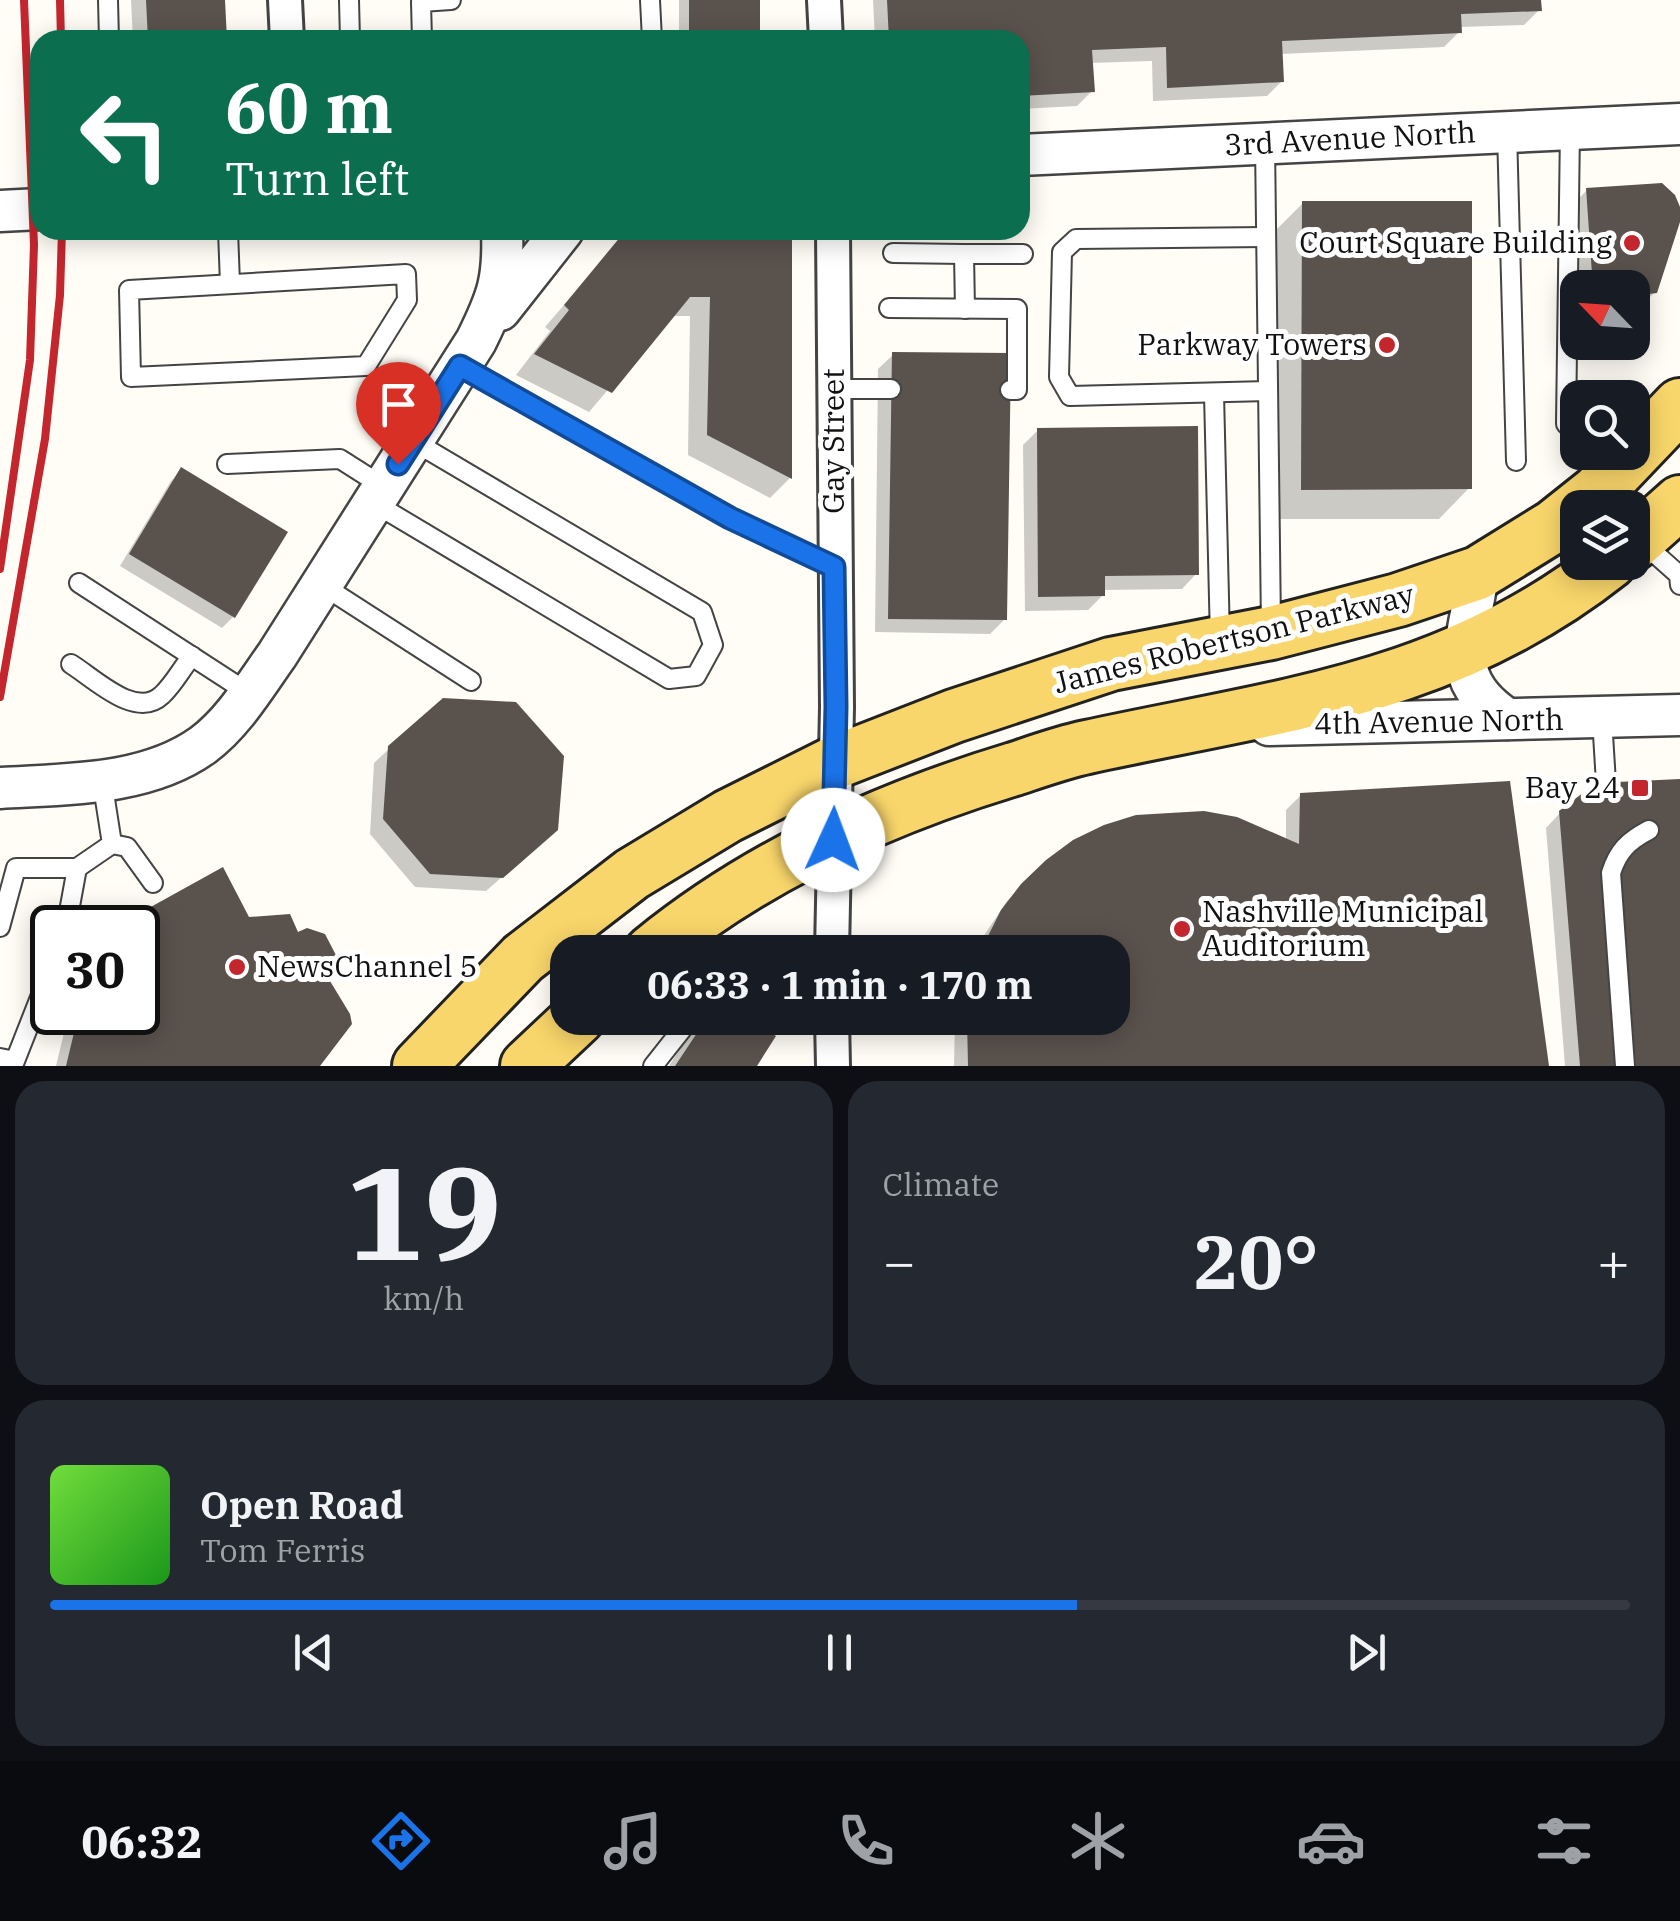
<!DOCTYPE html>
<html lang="en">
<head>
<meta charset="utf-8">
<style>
	:root { --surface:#171b24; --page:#242831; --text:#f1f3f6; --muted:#9ea1a6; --line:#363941; --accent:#1a73e8 }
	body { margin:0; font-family:"IBM Plex Serif",serif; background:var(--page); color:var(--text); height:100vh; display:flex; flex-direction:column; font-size:38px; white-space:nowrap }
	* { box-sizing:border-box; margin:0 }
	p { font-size:32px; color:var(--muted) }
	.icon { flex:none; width:55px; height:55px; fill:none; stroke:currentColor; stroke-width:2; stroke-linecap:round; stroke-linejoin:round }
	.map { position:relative; height:1066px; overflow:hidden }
	.sheet { display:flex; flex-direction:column; gap:15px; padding:15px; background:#0d0f14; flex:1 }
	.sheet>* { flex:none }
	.hud { position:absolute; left:30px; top:30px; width:1000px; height:210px; border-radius:30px; box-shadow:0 5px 25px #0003; background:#0b6e4f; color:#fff; overflow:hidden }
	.needle { width:65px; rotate:295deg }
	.controls { position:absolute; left:1560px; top:270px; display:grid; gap:20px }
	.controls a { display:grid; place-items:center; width:90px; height:90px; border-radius:20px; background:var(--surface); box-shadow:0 5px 25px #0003; font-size:50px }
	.speed { position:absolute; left:30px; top:905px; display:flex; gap:20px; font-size:50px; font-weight:700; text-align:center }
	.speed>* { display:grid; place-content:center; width:130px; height:130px; border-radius:50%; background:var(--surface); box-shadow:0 5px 25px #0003; line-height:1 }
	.speed .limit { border:5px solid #111; border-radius:15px; background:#fff; color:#111 }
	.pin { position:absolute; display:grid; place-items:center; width:85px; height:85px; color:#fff; margin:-102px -42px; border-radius:50% 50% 50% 0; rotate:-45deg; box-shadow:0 0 10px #0007 }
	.pin .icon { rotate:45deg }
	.me { position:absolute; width:110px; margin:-55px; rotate:2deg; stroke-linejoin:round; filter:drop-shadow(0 0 8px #0008) }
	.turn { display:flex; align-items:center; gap:35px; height:210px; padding:0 30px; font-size:45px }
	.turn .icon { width:130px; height:130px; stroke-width:2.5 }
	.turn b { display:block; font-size:70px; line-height:85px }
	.big { font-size:75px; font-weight:700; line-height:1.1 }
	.sheet .widget { flex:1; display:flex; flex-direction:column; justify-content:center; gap:15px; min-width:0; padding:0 35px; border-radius:30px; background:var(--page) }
	.sheet .dial { align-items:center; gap:0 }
	.dial b { font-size:130px; line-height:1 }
	.song { display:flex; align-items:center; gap:30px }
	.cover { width:120px; height:120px; border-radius:15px; background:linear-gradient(135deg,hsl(100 70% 55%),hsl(120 70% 35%)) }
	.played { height:10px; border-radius:5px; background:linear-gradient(90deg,var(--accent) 65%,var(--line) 65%) }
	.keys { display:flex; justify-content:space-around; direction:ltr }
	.heat { display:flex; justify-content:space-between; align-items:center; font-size:55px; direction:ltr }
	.sheet .tiles { flex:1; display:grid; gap:15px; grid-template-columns:1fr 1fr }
	.widget:last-child { grid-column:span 2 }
	.trip { position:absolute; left:550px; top:935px; width:580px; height:100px; border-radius:30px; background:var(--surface); box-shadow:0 5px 25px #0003; font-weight:700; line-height:100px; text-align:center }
	.tabs { display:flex; height:160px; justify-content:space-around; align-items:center; background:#090b0e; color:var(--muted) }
	.tabs .icon { width:70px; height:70px }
	.tabs .on { color:var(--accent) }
	.tabs b { font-size:45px; color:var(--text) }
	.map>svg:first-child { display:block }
	.shadow { fill:#0003 }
	.building { fill:#5a524d }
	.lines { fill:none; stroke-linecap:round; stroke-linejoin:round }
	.service-casing { stroke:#444; stroke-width:22 }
	.minor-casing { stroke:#444; stroke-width:38 }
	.tertiary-casing { stroke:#444; stroke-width:45 }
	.primary-casing { stroke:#222; stroke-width:58 }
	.service { stroke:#fff; stroke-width:18 }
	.minor { stroke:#fff; stroke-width:32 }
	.tertiary { stroke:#fff; stroke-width:40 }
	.primary { stroke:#f9d66b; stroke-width:52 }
	.rail { stroke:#c4262e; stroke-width:8 }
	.route-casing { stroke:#114b97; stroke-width:25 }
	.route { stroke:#1a73e8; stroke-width:18 }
	.poi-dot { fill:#c4262e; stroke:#fff; stroke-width:4 }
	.labels { text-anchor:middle; stroke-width:10; stroke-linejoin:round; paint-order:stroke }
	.street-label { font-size:30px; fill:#111; stroke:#fff }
	.poi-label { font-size:30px; fill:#111; stroke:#fff; text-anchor:end }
</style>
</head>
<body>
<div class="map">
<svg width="1680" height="1066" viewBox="0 0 1680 1066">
	<rect width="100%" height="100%" fill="#fffdf5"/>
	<g class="shadow">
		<polygon points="131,0 223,0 224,40 133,40"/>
		<rect x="679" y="0" width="79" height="40"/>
		<polygon points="873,0 1539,0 1539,10 1524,25 1459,27 1459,32 1444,47 1280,54 1282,81 1267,96 1153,101 1152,61 1090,63 1092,91 1077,106 1020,109 1020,40 875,40"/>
		<polygon points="1587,190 1655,292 1634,313 1632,288 1578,288 1578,319 1574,320 1567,211"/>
		<polygon points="1303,203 1469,488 1439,519 1272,519 1272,234"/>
		<polygon points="629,230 790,230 790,478 770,498 688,455 690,316 671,316 589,412 516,375 550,331 545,327"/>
		<polygon points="893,355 1005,619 990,634 875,632 878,369"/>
		<polygon points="1038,430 1196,574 1182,589 1103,590 1103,595 1088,610 1025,611 1023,445"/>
		<polygon points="182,470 233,617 222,628 120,566 171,481"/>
		<polygon points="390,748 540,844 486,891 415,887 370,834 374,763"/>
		<polygon points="1680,781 1680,1066 1565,1066 1546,828 1561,812"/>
		<polygon points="1301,795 1547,1066 954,1066 955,1018 1112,1018 1112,952 973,952 1007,901 1047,862 1286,841 1286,810"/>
		<polygon points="248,920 297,936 329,971 317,1066 56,1066 69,1012 138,1012 138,928"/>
		<polygon points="700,1018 778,1018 767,1033 754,1066 669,1066"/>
	</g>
	<g class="building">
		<polygon points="146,0 225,0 227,40 148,40"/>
		<rect x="689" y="0" width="71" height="40"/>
		<polygon points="887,0 1541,0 1542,11 1461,14 1462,33 1282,41 1284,82 1167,88 1166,47 1092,50 1095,92 1020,96 1020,40 889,40"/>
		<polygon points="1662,183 1675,195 1680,207 1680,222 1657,293 1632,296 1632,288 1593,288 1586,188"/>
		<polygon points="1302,201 1472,201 1472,489 1301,490"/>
		<polygon points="626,230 792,230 792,479 707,435 710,297 690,297 612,393 534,354 569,310 564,305"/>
		<polygon points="892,352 1011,353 1007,620 888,619"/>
		<polygon points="1198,426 1199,575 1105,576 1105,596 1038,597 1037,428"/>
		<polygon points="181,467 288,532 235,618 129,554"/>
		<polygon points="443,698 516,702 564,756 558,830 503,878 430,874 383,819 388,746"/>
		<polygon points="1680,779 1680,1066 1580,1066 1559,811 1596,783"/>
		<polygon points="1510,781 1549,1066 968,1066 967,1018 1112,1018 1112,952 980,952 1001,910 1021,884 1046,860 1073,840 1104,825 1136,815 1204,811 1237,817 1299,844 1300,793"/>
		<polygon points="223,867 249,917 290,914 298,932 307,928 325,934 340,963 332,971 330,981 350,1014 352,1024 320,1066 66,1066 79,1012 138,1012 138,928 123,928 129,919"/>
		<polygon points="707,1018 781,1018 770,1032 776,1036 757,1066 675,1066"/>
	</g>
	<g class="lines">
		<defs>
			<g id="service">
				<polyline points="108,0 109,40"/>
				<polyline points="349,0 350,40"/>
				<polyline points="650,0 652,40"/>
				<polyline points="422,40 421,2 451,0"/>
				<polyline points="1507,132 1516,461"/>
				<polyline points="1265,143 1271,627"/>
				<polyline points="228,230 230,284"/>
				<polyline points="1266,237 1076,239 1062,252 1059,377 1070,396 1268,391"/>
				<polyline points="893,253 964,254"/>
				<polygon points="406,274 407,300 366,366 131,377 129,290"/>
				<polyline points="889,308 1017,309 1017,390 1010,390"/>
				<polyline points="965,309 964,254 1023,254"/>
				<polyline points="460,366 731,519 835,567"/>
				<polyline points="833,389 891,389"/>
				<polyline points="1214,394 1220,639"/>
				<polyline points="1566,424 1570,129"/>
				<polyline points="227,464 340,459 384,487"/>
				<polyline points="374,503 669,679 696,676 713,645 702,612 413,441"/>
				<polyline points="1643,543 1679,575 1680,585"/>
				<polyline points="79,583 250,694"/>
				<polyline points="322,585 471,681"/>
				<path d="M71,664C95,679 136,720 162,695C174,684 182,668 192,656"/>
				<polyline points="1602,718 1606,783"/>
				<polyline points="112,844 127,847 153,883"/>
				<polyline points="0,927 16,868 77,868 112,844 102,780"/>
				<polyline points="66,928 77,868"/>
				<polyline points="0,1058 15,1061 52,967"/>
				<polyline points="653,1066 691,1018"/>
				<path d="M1625,1066L1611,873C1618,851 1628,841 1649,830"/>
			</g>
			<g id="minor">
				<polyline points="285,0 287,40"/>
				<polyline points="824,0 826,40"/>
				<polyline points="832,952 837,707 833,230"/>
				<polyline points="832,1018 833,1066"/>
			</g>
			<g id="tertiary">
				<polyline points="1020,155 1680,124"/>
				<polyline points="0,211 40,209"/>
				<polyline points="500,310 563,230"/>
				<path d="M1478,573C1471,635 1442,676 1507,719"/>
				<polyline points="1269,725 1680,715"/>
				<path d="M0,788C66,784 146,786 203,745C233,723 255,686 277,655L476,341C498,297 504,279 502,230"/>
			</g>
			<g id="primary">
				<polyline points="1632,545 1680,502"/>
				<path d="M651,952C756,866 885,808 1014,769C1038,761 1063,752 1087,747C1280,705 1449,690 1610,562"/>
				<polyline points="419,1066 523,958 632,874 728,816 836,762 954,716 1111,664 1271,633 1398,600 1478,573 1554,526 1598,491 1680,405"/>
				<polyline points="527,1066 578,1018"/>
			</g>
		</defs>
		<use href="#service" class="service-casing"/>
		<use href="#minor" class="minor-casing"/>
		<use href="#tertiary" class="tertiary-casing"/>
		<use href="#primary" class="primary-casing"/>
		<use href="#service" class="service"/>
		<use href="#minor" class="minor"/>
		<use href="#tertiary" class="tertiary"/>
		<use href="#primary" class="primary"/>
		<g class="rail">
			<polyline points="60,0 61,40"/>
			<polyline points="0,569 30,360 34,245 24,0"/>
			<polyline points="0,697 45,439 60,295 62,230"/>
		</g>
	</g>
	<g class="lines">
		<defs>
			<polyline id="route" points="398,464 460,366 730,518 834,567 836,707 833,840"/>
		</defs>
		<use href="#route" class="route-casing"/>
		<use href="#route" class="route"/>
	</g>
	<g class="poi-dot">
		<circle cx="1632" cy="243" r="10"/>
		<circle cx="1387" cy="345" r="10"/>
		<rect x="1630" y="778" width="20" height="20" rx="5"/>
		<circle cx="1182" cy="929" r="10"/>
		<circle cx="237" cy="967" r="10"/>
	</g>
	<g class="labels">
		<g class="street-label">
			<text transform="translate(1350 139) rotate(-3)" y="10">3rd Avenue North</text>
			<text transform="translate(834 441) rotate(-90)" y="10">Gay Street</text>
			<text transform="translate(1234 639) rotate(-14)" y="10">James Robertson Parkway</text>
			<text transform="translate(1439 722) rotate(-1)" y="10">4th Avenue North</text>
		</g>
		<g class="poi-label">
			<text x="1612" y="253">Court Square Building</text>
			<text x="1367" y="355">Parkway Towers</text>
			<text x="1620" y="798">Bay 24</text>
			<text x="1202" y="922" text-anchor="start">Nashville Municipal<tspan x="1202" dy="34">Auditorium</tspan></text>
			<text x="257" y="977" text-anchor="start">NewsChannel 5</text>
		</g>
	</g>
</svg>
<div class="controls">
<a><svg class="needle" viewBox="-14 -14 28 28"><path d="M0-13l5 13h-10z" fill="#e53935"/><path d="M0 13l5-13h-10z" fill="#9ea1a6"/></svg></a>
<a><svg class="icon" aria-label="search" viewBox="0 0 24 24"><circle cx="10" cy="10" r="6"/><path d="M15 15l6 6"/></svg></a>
<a><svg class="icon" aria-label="layers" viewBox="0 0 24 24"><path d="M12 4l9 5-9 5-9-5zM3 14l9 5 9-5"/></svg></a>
</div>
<div class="speed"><div class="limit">30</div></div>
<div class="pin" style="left:398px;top:464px;background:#d93025"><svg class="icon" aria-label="arrive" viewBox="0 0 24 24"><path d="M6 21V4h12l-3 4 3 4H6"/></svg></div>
<svg class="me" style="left:833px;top:840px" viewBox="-20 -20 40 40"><circle r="19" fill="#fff"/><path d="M0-13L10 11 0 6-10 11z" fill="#1a73e8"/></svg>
<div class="trip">06:33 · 1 min · 170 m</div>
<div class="hud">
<div class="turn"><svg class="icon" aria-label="left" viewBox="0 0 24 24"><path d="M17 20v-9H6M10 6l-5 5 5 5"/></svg><div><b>60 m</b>Turn left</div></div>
</div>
</div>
<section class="sheet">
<div class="tiles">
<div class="widget dial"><b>19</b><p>km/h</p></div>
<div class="widget"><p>Climate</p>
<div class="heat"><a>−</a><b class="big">20°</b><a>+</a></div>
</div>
<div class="widget">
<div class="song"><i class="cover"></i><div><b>Open Road</b><p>Tom Ferris</p></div></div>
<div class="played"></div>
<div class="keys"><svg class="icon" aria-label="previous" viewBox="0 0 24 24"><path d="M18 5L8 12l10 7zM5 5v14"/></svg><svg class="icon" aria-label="pause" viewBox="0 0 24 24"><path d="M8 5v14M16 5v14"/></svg><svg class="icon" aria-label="next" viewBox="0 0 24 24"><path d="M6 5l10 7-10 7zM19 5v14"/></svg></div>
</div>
</div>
</section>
<nav class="tabs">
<b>06:32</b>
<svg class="icon on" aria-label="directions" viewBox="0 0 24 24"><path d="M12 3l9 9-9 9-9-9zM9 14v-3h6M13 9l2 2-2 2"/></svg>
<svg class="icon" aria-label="music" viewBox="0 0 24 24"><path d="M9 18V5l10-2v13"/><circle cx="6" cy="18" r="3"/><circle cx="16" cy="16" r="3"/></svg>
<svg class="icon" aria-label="phone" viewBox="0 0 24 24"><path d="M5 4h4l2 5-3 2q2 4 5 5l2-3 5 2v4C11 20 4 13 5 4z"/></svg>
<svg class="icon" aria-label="climate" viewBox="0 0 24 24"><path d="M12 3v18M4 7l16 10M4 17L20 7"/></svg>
<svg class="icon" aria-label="car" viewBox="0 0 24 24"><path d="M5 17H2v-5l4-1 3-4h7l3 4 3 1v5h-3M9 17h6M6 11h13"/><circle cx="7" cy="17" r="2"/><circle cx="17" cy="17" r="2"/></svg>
<svg class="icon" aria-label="filters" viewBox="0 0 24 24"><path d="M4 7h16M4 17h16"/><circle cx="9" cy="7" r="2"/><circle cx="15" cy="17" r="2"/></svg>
</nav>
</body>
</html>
